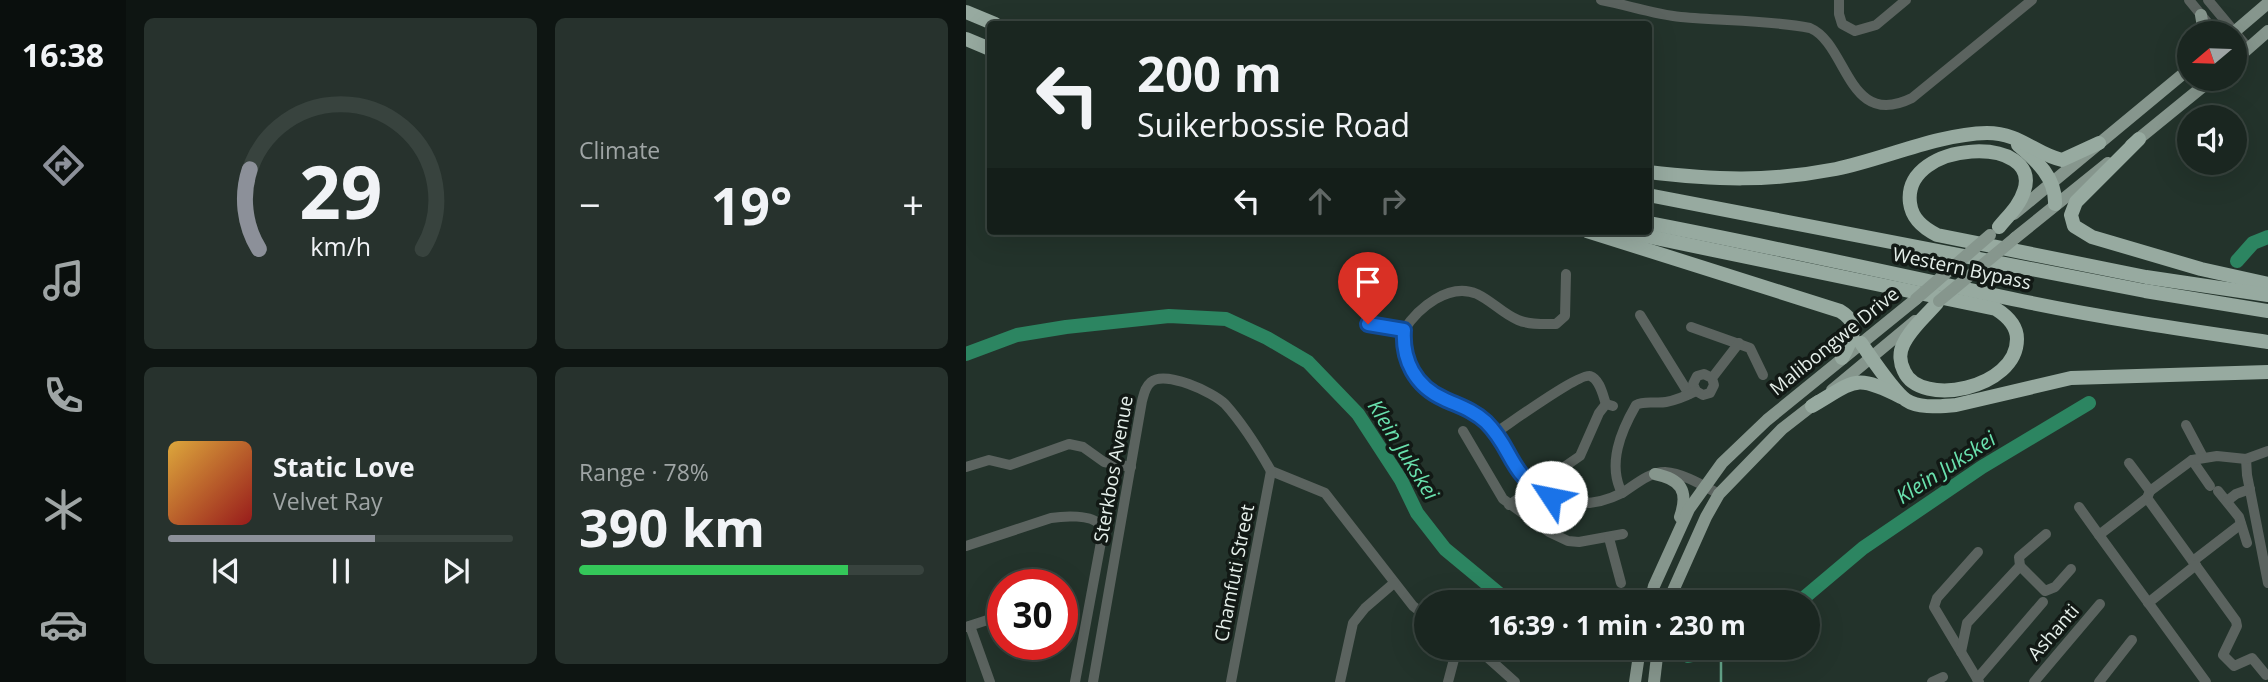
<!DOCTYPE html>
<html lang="en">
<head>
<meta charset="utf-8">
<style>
	:root { --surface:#1a2620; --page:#27322d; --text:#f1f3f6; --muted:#9fa5a5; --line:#38433e; --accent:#8c9099 }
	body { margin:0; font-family:"Open Sans",sans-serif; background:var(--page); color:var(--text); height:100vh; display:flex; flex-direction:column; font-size:26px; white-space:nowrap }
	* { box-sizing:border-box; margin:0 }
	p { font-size:23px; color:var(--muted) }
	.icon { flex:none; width:38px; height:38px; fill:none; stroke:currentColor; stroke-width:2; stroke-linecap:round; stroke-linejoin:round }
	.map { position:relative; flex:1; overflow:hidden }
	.side { display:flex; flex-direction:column; gap:18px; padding:18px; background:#0e1512; width:840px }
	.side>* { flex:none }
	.hud { position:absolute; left:21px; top:21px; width:665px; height:214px; border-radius:7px; box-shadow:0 7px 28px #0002,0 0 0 2px var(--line); background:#1a2620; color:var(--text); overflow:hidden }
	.needle { width:46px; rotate:251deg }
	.controls { position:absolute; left:1211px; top:21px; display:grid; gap:14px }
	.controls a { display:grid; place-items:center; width:70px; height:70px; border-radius:50%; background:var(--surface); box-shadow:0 7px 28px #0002,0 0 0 2px var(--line); font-size:35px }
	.speed { position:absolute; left:21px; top:569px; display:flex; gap:14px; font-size:35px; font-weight:700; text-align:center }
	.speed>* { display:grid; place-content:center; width:91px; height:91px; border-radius:50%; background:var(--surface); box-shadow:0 7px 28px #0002,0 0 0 2px var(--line); line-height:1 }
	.speed .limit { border:10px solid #d22; background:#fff; color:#111 }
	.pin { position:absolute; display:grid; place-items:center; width:60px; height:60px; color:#fff; margin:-72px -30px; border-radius:50% 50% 50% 0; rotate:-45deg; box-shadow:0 0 7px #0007 }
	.pin .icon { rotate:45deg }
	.me { position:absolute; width:77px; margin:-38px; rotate:304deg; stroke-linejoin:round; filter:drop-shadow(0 0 5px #0008) }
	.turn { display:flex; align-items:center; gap:24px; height:147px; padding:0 35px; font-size:32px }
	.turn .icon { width:91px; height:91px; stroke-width:2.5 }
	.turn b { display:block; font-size:49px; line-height:60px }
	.lanes { display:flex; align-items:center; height:66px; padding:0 35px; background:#0003; justify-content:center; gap:35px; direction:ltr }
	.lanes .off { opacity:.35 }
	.big { font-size:52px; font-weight:700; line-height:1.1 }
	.side .card { flex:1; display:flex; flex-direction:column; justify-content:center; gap:10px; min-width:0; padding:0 24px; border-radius:10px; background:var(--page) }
	.side .dial { align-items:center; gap:0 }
	.dial svg { height:182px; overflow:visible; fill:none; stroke:var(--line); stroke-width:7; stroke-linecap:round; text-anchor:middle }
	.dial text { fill:var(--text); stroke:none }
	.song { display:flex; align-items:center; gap:21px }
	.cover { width:84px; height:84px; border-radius:10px; background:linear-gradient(135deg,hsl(40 70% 55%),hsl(0 70% 35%)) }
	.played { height:7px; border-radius:4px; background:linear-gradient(90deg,var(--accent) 60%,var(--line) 60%) }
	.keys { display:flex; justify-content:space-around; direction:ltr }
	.heat { display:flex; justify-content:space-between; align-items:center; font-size:38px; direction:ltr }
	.charge { height:10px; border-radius:5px; background:linear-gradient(90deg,#34c759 78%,var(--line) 0) }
	.side .tiles { flex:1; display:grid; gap:18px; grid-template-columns:repeat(2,1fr) }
	.trip { position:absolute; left:448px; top:590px; width:406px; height:70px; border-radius:35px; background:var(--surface); box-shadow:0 7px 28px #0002,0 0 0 2px var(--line); font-weight:700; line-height:70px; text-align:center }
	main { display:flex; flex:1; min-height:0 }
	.tabs { display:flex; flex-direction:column; width:126px; justify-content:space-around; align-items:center; background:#0a0f0d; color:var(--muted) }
	.tabs .icon { width:49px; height:49px }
	.tabs .current { color:var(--accent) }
	.tabs b { font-size:32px; color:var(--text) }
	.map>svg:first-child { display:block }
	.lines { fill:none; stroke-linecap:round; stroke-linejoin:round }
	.stream { stroke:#64a58a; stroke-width:2.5 }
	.river { stroke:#2c8561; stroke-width:14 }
	.minor { stroke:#5b635f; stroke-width:10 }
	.major { stroke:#86968d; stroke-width:12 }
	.highway { stroke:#97aaa0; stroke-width:14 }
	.major-bridge { stroke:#86968d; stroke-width:12 }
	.route-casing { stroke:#114b97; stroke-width:18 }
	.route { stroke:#1a73e8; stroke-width:12 }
	.labels { text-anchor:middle; stroke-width:7; stroke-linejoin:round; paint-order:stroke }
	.street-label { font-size:19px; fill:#e5efea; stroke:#121915 }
	.water-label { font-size:21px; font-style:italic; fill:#69e0ad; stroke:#121915 }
</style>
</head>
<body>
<main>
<nav class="tabs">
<b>16:38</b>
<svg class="icon current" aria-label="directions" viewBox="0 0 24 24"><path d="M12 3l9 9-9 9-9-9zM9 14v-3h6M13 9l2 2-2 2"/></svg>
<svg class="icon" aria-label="music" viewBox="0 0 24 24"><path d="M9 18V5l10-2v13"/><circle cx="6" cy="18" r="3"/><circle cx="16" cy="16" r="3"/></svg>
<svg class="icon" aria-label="phone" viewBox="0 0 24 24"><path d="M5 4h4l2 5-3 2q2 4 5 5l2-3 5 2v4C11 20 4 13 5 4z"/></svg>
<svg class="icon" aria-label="climate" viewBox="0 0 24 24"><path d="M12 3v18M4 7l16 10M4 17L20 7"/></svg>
<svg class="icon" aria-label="car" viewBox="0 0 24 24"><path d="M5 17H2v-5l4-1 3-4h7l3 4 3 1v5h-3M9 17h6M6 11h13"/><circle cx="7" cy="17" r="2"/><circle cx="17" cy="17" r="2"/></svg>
</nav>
<section class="side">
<div class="tiles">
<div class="card dial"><svg viewBox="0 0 100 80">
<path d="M14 69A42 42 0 1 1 86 69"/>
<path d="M14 69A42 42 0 0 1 10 34" stroke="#8c9099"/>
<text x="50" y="56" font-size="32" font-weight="700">29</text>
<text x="50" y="72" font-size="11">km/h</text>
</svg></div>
<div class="card"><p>Climate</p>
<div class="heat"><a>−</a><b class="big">19°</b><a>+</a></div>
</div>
<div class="card">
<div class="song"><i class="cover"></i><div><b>Static Love</b><p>Velvet Ray</p></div></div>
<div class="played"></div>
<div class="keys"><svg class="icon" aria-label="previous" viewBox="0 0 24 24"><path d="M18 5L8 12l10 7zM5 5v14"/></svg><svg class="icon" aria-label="pause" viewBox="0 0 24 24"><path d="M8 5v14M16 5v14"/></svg><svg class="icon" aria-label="next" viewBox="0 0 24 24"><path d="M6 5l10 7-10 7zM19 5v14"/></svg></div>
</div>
<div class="card"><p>Range · 78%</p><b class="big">390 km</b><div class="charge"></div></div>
</div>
</section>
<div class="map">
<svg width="1302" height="682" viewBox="0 0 1302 682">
	<rect width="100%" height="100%" fill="#23332b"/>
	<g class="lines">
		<polyline class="stream" points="755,649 755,682"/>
		<g class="river">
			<polyline points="1271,261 1287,243 1302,237"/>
			<polyline points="0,354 51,335 100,327 203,316 260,319 301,338 342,362 392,414 435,480 451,513 479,549 543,602"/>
			<polyline points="833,602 897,548 1016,467 1123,403"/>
			<polyline points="722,656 761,648"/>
		</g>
		<g class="minor">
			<path d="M635,0C662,5 687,14 715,17C758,21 802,20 844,28C882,44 881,130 946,98L1066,0"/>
			<polyline points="873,0 873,14 876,24 889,31 910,25 940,0"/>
			<polyline points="1223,0 1250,33"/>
			<polyline points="1242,0 1282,48"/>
			<polyline points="674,315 723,394"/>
			<polyline points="402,324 438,330"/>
			<polyline points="725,327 784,348 797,375"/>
			<path d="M438,330C437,344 438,359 445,371C462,400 497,400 519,421C551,451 546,490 599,501C619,506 638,502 656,493C669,485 683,472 699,472C717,473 738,486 753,494"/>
			<path d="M438,330C452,308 483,282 511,294C526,301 537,314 552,320C564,325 578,324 590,324L599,316L600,274"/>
			<polyline points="746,378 738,374 731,376 727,384 730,391 737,395 744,393 748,385 746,378 773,343"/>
			<polyline points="1220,425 1237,457"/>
			<polyline points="497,431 537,499 583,532 602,541 613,542 657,534"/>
			<path d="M529,433C543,424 613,373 624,376C634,379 637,396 640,404"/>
			<polyline points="1280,459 1281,475 1302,583"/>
			<polyline points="1280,459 1302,451"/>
			<polyline points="1226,460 1244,486"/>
			<polyline points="1163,463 1184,491"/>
			<polyline points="0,467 23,460 44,465 103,444 117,447 138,462 165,467"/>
			<polyline points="305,471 359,493 447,606 460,616"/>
			<polyline points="1252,491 1273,517 1281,543"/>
			<path d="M656,493C641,464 655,431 670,405C679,400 690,404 700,402C711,400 720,396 730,391"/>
			<polyline points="1181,498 1270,621 1271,626 1257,655 1268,666 1286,658 1300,675"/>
			<polyline points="1261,501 1270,494 1284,489"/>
			<polyline points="543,505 614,456 633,413 640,404 647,406"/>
			<polyline points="1113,507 1133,535"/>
			<polyline points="1080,534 1053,557 1054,566 1079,591 1089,587 1105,569"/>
			<polyline points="643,538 655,583"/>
			<path d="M0,546L85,518C97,516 126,514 134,525C138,530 136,536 135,542L109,682"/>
			<polyline points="1012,552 971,598 968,607 1013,682"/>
			<polyline points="1227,561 1275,524"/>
			<polyline points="1182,603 1230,565"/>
			<polyline points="4,626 24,682"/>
			<polyline points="0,627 37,615"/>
			<polyline points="511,648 549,682"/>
			<polyline points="995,652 1001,623 1054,566"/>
			<polyline points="1011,679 1077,602"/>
			<path d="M127,682L176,401C178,394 179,387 185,382C199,370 247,392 259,404C277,424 292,448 305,471"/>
			<polyline points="265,682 305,471"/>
			<polyline points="374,682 387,623 399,608 428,583"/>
			<polyline points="482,682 491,648"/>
			<polyline points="966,682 977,677"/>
			<polyline points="1068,682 1134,604"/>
			<polyline points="1133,682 1166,640"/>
			<polyline points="1240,682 1133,535 1181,498 1184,491 1226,460 1251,456 1280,459"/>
		</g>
		<g class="major">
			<polyline points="1235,15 1238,33"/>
			<polyline points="1267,33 1302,3"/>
			<polyline points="1269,60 1302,31"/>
			<polyline points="1165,145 1246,79"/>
			<polyline points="1048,214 1223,69"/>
			<polyline points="1049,238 1142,163"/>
			<polyline points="866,390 949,321"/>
			<path d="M689,474C715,479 723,491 714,517"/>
			<polyline points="684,602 688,586 723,509 756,463 801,420 950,299"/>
			<polyline points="702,602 740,517 753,494 816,429 852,401"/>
			<polyline points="669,682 674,648"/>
			<polyline points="688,682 692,648"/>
		</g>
		<g class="highway">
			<polyline points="0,12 29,24"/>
			<polyline points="0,39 24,49"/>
			<polyline points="1173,139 1110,202 1105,215 1108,226 1126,237 1235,269 1302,284"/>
			<path d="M1052,145C1071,161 1090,178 1089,204"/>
			<path d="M682,172C749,180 803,182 870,169C918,159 972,134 1021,133C1054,133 1069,154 1096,160L1133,143"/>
			<polyline points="682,195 1179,291 1302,311"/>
			<path d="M682,223C808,247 932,275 1056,301C1137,318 1220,330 1302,342"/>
			<path d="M1033,227C1042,216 1054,205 1058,191C1078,134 936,139 944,203C946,219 957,228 971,235L1180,277L1302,295"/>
			<path d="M621,231L874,311C897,325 885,339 876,358"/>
			<path d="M656,231L1030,309C1041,316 1051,325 1051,339C1051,389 954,408 938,371C934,363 933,353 937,345C944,329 960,316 971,303"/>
			<path d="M895,343C905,357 927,391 940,400C953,409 975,406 990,405L1105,378L1302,372"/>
			<path d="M846,406C889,381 888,373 935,397"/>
		</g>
		<g class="major-bridge">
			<polyline points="950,299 1024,235"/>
			<polyline points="973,301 1049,238"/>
		</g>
	</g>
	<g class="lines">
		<defs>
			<path id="route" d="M402,324L438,330C436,360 449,386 478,399C493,406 507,410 520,422C549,451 541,474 585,497"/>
		</defs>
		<use href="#route" class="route-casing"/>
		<use href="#route" class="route"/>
	</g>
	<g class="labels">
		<g class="street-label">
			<text transform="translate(996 268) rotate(12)" y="7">Western Bypass</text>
			<text transform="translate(868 341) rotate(-39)" y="7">Malibongwe Drive</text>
			<text transform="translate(147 469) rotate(-80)" y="7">Sterkbos Avenue</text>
			<text transform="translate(268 573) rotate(-79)" y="7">Chamfuti Street</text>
			<text transform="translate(1087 632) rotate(-49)" y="7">Ashanti</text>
		</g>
		<g class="water-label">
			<text transform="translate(437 450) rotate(58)" y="7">Klein Jukskei</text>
			<text transform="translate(980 468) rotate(-33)" y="7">Klein Jukskei</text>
		</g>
	</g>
</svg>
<div class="controls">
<a><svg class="needle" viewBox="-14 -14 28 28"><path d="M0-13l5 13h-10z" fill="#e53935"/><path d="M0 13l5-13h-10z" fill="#9fa5a5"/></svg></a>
<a><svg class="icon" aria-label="sound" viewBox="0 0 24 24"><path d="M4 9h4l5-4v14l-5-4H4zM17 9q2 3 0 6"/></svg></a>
</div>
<div class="speed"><div class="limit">30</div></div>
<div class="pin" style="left:402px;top:324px;background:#d93025"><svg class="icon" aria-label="arrive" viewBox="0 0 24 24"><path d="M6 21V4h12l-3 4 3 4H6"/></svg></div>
<svg class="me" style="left:585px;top:497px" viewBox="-20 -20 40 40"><circle r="19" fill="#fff"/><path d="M0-13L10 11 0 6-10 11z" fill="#1a73e8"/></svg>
<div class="trip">16:39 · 1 min · 230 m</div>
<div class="hud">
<div class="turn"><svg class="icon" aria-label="left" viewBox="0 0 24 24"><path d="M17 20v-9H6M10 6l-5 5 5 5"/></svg><div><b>200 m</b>Suikerbossie Road</div></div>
<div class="lanes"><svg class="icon" aria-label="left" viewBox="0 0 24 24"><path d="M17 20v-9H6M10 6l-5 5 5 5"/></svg><svg class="icon off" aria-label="ahead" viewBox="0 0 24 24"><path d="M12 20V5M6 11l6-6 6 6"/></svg><svg class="icon off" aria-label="right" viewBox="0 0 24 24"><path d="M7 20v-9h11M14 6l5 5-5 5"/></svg></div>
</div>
</div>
</main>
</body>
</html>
